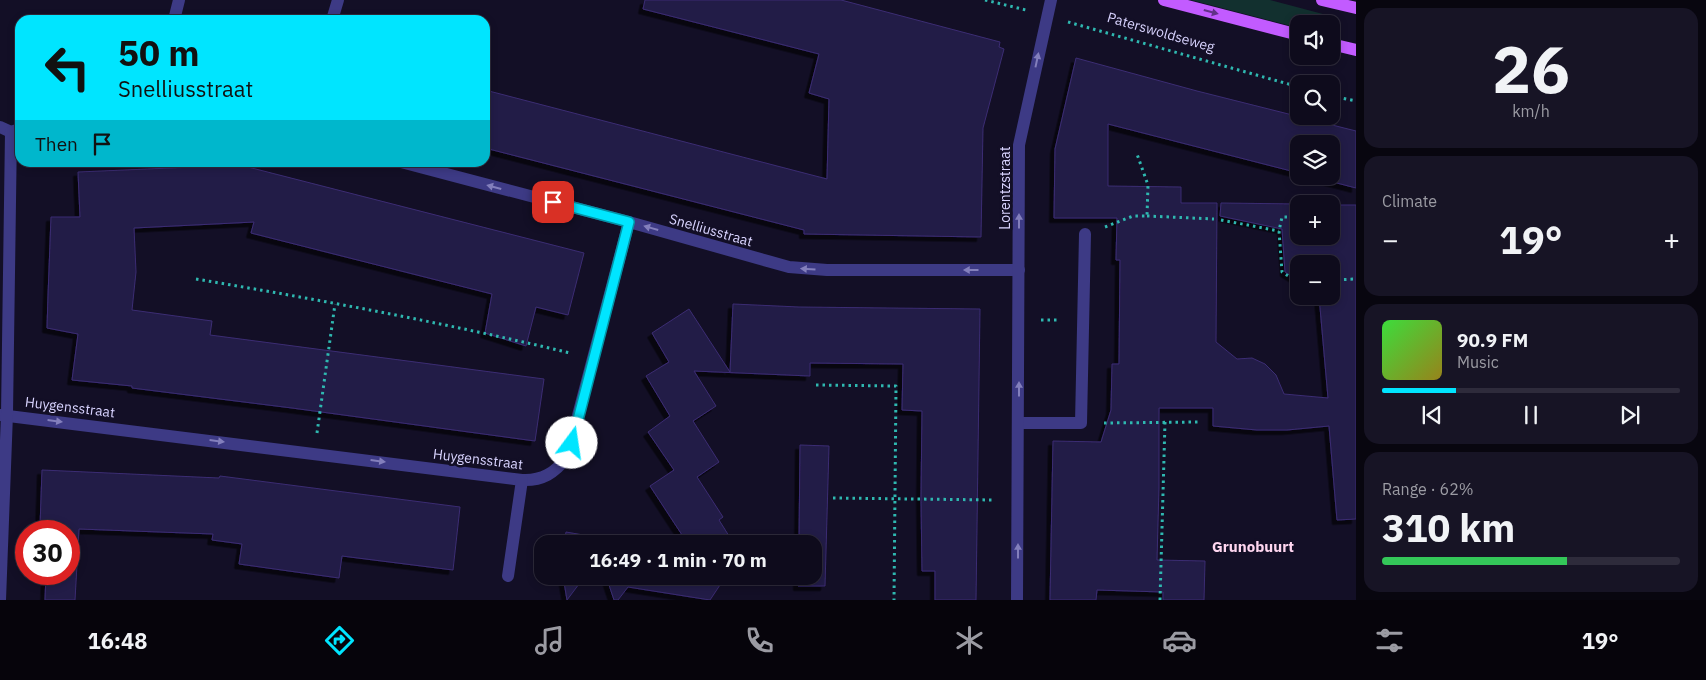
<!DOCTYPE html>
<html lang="en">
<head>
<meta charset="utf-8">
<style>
	:root { --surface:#0e0b1c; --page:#171425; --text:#f1f3f6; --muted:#9b9ba3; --line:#2e2b3b; --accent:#00e5ff }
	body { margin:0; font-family:"IBM Plex Sans",sans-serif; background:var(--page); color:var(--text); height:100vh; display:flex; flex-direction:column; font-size:19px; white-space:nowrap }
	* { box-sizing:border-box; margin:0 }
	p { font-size:16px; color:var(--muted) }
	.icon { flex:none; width:28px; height:28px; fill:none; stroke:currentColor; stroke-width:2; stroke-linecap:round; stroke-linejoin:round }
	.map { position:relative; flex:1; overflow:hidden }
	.drawer { display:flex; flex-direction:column; gap:8px; padding:8px; background:#08060f; width:350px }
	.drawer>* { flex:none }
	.top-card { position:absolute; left:15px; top:15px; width:475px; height:152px; border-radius:15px; box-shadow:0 2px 8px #0003,0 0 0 1px var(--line); background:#00e5ff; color:#111; overflow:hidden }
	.controls { position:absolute; left:1290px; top:15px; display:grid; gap:10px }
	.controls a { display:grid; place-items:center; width:50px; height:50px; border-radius:10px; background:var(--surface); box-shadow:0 2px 8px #0003,0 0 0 1px var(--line); font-size:25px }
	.speed { position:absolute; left:15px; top:520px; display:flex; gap:10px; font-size:25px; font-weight:700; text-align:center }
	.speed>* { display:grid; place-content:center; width:65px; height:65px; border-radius:50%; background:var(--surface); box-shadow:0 2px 8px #0003,0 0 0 1px var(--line); line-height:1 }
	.speed .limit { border:8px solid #d22; background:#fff; color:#111 }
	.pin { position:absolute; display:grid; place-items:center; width:42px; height:42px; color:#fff; margin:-21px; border-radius:10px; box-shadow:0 2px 8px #0006 }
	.me { position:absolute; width:55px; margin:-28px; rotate:14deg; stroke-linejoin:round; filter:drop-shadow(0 0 4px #0008) }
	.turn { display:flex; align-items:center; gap:18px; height:105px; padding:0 20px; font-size:22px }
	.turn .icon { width:65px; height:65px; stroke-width:2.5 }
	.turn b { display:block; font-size:35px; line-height:42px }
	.then { display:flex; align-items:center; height:48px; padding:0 20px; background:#0003; gap:10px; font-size:19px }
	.big { font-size:38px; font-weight:700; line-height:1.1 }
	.drawer .tile { flex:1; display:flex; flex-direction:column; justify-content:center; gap:8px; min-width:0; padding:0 18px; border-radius:15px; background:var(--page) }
	.drawer .dial { align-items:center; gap:0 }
	.dial b { font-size:65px; line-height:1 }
	.song { display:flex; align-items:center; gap:15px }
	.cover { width:60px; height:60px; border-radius:8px; background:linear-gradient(135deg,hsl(120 70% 55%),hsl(50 70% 35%)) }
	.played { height:5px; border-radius:2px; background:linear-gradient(90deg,var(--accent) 25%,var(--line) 25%) }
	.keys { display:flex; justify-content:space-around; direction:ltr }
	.heat { display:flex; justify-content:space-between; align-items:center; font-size:28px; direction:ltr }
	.charge { height:8px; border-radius:4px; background:linear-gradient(90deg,#34c759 62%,var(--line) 0) }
	.trip { position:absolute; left:534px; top:535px; width:288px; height:50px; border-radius:15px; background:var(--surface); box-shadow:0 2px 8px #0003,0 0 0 1px var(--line); font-weight:700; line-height:50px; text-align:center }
	.dock { display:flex; height:80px; justify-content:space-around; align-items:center; background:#06040b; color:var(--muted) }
	.dock .icon { width:35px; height:35px }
	.dock .active { color:var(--accent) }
	.dock b { font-size:22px; color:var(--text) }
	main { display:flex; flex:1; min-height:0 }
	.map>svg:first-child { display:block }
	.green { fill:#12302f }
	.building { fill:#241b47; stroke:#3b2d73; filter:url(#shadow) }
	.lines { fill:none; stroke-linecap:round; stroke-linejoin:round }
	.path { stroke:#2fb8b0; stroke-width:3; stroke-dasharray:2.5 4; stroke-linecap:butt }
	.minor { stroke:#3d3a85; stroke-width:12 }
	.major { stroke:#c25bff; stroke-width:12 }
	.oneway { fill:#623188 }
	.oneway2 { fill:#837fbc }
	.route-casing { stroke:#0095a6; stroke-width:12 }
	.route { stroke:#00e5ff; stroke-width:9 }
	.labels { text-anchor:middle; stroke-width:5; stroke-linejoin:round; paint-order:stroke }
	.street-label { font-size:14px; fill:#d9d4ff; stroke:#130f26 }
	.neighbourhood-label { font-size:15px; font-weight:bold; fill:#ffd6f0; stroke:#130f26 }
</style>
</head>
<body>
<main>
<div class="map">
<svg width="1356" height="600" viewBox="0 0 1356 600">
	<defs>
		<filter id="shadow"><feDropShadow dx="-4.5" dy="4.5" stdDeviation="0" flood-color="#0009"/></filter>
	</defs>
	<rect width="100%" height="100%" fill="#130f26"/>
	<polygon class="green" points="1191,0 1270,0 1338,18 1340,39 1331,37 1331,24 1299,24 1299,28"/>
	<g class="building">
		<polygon points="645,0 841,0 1000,42 999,47 1004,49 983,128 981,237 804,234 804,230 485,148 485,90 827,179 829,99 809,93 819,54 643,9"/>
		<polygon points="1076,58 1197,91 1356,131 1356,188 1310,176 1331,176 1331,144 1299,144 1299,173 1108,124 1108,186 1181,187 1181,203 1217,203 1216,342 1237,359 1252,358 1265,364 1276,375 1284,394 1328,398 1319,296 1331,296 1331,264 1299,264 1298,280 1285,272 1282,229 1220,216 1221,203 1299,204 1299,236 1331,236 1331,205 1356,205 1356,519 1337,520 1329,426 1287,430 1257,430 1213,426 1213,408 1159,408 1159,487 1157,560 1205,561 1204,600 1163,600 1163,592 1097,590 1096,600 1050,600 1053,441 1101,442 1111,410 1112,364 1119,364 1120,260 1116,260 1117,218 1054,218 1055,149"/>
		<polygon points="240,165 584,253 568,315 536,307 526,346 485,333 492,294 251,233 254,222 134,228 136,272 132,310 212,321 210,335 544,379 535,441 292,408 132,388 132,386 72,380 78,334 47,328 48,296 51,217 80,217 78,172"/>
		<polygon points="733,304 799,307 980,309 976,600 935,600 935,571 922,571 921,498 922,411 902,410 903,364 810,363 810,376 694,371 716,406 693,421 719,462 697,477 723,517 719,520 734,544 688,544 650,486 674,470 648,432 670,416 646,376 669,362 652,333 689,309 730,372"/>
		<polygon points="800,445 829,446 825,586 798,586 798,576 812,576 812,544 799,544"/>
		<polygon points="42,470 219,478 220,476 460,507 453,570 342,556 339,578 239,564 242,544 212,540 213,534 79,529 75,600 45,600 46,574 69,574 69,531 48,531 49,528 40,527"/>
		<polygon points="566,532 601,538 634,544 564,544"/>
		<polygon points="563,576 585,576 567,600"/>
		<polygon points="606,576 726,576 710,600 628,587 618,600 614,600"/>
	</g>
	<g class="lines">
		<g class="path">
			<polyline points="985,0 1026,10"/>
			<polyline points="1068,22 1299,87"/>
			<polyline points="1331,96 1356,101"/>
			<polyline points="1147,216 1214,219"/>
			<polyline points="1287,217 1282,217 1279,231 1282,272 1299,283"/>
			<polyline points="1221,220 1279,231"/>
			<polyline points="1105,227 1133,216 1147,216 1148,185 1137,154"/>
			<path d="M196,279C321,300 446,323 570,353"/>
			<polyline points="1331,280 1356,279"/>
			<polyline points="1041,320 1060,320"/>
			<polyline points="816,385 896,386 894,600"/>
			<polyline points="1104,423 1200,422"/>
			<polyline points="317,433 335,304"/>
			<polyline points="833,498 995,500"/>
			<polyline points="1160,600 1165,422"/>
		</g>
		<g class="minor">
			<polyline points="174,20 179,0"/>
			<polyline points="332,20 338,0"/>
			<polyline points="0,127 11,132 20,129"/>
			<polyline points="401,162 629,222 789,267 827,270 1019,270"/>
			<path d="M0,415L522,480C542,481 555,473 567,457L629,222"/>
			<polyline points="1018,423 1081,423 1085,234"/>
			<polyline points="508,576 522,480"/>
			<polyline points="0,600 7,414 11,132"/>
			<polyline points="1017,600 1019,145 1051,0"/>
		</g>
		<g class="major">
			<polyline points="1164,0 1299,35"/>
			<polyline points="1322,0 1356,8"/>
			<polyline points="1331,44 1356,50"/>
		</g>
	</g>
	<defs><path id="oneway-solid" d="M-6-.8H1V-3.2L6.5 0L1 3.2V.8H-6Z" transform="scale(1.25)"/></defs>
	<use class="oneway" href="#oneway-solid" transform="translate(1211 12) rotate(15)"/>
	<g class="oneway2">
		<use href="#oneway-solid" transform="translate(1037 60) rotate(-78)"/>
		<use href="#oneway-solid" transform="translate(494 187) rotate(-165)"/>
		<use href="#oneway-solid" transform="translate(1019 221) rotate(-90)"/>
		<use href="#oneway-solid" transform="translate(651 228) rotate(-164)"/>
		<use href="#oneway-solid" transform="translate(808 269) rotate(-176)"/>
		<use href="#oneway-solid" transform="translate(971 270) rotate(180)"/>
		<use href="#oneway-solid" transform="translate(1019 389) rotate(-90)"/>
		<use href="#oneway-solid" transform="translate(55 421) rotate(7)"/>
		<use href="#oneway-solid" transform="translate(217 441) rotate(7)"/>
		<use href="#oneway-solid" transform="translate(378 461) rotate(7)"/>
		<use href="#oneway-solid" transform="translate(1018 551) rotate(-90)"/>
	</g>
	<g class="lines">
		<defs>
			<polyline id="route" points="553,202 629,222 572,443"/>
		</defs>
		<use href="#route" class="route-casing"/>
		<use href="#route" class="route"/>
	</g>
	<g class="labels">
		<g class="street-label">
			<text transform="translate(1161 32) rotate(16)" y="5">Paterswoldseweg</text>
			<text transform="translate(1005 188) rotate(-90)" y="5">Lorentzstraat</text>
			<text transform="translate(711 230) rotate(16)" y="5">Snelliusstraat</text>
			<text transform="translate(70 407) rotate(7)" y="5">Huygensstraat</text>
			<text transform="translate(478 459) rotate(7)" y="5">Huygensstraat</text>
		</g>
		<g class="neighbourhood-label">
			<text x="1253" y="552">Grunobuurt</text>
		</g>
	</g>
</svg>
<div class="controls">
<a><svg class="icon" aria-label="sound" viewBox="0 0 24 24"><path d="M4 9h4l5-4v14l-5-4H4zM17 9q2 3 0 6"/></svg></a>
<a><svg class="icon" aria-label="search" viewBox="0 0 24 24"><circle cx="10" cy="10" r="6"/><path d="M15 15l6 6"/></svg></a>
<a><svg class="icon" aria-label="layers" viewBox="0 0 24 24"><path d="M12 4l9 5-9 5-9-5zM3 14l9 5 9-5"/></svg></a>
<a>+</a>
<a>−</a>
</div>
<div class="speed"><div class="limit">30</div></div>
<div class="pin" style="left:553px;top:202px;background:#d93025"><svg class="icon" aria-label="arrive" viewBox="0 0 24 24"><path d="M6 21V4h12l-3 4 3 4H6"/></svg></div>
<svg class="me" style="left:572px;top:443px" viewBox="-20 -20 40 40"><circle r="19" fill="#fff"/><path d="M0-13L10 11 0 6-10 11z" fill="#00e5ff"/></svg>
<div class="trip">16:49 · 1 min · 70 m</div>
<div class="top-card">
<div class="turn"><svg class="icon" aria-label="left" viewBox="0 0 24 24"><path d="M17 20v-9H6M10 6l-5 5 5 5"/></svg><div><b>50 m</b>Snelliusstraat</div></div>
<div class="then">Then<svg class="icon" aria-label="arrive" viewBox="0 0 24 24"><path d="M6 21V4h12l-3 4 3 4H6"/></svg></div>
</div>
</div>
<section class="drawer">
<div class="tile dial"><b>26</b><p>km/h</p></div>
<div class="tile"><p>Climate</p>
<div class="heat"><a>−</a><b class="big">19°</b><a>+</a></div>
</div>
<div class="tile">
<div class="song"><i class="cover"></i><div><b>90.9 FM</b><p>Music</p></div></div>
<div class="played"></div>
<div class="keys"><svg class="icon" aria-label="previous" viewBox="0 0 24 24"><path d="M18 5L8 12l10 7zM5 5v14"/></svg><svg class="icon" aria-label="pause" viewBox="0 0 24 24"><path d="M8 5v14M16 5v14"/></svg><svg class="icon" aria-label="next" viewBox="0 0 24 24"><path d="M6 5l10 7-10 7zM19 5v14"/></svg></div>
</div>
<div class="tile"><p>Range · 62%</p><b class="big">310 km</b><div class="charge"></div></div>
</section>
</main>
<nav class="dock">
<b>16:48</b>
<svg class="icon active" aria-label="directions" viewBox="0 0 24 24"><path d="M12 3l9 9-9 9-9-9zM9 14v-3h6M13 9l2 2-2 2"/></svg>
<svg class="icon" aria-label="music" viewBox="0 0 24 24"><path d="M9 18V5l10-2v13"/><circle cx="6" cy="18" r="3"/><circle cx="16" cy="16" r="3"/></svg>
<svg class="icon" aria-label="phone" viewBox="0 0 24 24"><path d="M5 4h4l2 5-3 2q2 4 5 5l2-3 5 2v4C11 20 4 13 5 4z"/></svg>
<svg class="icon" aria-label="climate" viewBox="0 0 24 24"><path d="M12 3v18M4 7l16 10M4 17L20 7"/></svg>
<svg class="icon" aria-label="car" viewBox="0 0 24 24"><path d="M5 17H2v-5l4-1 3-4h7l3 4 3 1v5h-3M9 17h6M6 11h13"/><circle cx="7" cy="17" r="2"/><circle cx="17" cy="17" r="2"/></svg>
<svg class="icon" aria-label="filters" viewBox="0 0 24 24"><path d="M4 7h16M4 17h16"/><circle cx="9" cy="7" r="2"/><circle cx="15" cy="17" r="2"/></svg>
<b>19°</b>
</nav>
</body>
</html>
